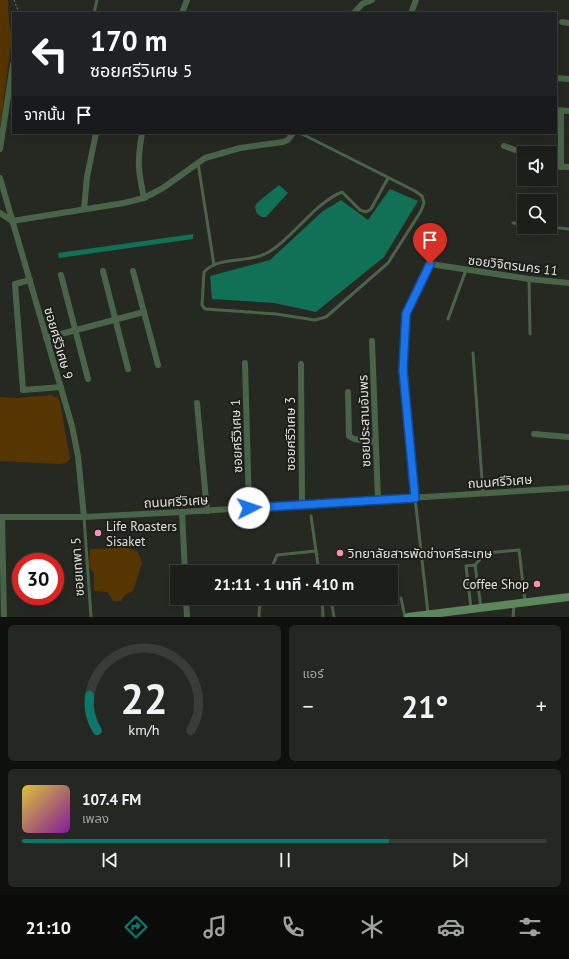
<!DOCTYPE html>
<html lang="th">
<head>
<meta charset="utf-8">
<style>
	:root { --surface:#1c1e1a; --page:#252723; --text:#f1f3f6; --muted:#a0a2a2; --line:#3a3c39; --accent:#0f766e }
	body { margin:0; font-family:"PT Sans","Noto Sans Thai",sans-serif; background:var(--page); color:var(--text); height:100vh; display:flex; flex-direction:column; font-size:15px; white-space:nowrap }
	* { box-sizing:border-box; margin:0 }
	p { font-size:13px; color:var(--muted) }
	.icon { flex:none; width:22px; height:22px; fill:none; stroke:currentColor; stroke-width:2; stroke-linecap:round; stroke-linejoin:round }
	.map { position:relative; height:617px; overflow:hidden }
	.sheet { display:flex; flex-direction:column; gap:8px; padding:8px; background:#0f100e; flex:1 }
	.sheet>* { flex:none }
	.banner { position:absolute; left:12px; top:12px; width:545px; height:122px; border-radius:0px; box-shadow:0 4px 16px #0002,0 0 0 1px var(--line); background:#202124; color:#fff; overflow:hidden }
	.tools { position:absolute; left:517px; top:146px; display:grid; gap:8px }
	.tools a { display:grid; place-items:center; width:40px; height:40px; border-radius:0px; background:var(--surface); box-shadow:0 4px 16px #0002,0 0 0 1px var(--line); font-size:20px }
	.speed { position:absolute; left:12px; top:553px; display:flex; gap:8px; font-size:20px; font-weight:700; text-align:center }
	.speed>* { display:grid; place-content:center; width:52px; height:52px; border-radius:50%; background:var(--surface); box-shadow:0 4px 16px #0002,0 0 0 1px var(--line); line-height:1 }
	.speed .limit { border:6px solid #d22; background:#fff; color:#111 }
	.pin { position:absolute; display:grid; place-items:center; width:34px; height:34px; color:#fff; margin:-41px -17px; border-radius:50% 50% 50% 0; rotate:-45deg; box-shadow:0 0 4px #0007 }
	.pin .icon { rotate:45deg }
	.me { position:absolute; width:44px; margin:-22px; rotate:86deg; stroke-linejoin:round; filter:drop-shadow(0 0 3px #0008) }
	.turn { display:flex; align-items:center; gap:14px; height:84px; padding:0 12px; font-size:18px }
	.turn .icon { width:52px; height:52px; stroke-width:2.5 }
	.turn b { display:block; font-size:28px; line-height:34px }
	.then { display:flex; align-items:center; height:38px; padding:0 12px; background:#0003; gap:8px; font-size:15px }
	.big { font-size:30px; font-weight:700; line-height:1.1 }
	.sheet .widget { flex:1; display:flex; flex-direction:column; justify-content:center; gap:6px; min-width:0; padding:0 14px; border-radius:6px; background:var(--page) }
	.sheet .dial { align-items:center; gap:0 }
	.dial svg { height:104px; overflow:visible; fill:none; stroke:var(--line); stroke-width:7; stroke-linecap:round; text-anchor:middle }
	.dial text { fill:var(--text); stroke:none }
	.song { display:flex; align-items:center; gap:12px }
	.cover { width:48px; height:48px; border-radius:6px; background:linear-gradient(135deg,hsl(50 70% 55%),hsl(290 70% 35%)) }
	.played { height:4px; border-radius:2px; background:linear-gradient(90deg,var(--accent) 70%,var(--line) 70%) }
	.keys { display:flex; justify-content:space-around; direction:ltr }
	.heat { display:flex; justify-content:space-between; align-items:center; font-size:22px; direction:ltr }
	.sheet .tiles { flex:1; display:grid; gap:8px; grid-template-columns:1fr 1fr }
	.widget:last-child { grid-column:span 2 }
	.trip { position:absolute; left:170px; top:565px; width:228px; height:40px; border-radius:0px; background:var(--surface); box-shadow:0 4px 16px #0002,0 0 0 1px var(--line); font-weight:700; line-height:40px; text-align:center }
	.dock { display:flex; height:64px; justify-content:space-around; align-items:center; background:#0b0c0a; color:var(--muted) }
	.dock .icon { width:28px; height:28px }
	.dock .on { color:var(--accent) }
	.dock b { font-size:18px; color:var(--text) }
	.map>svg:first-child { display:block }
	.green { fill:#563501 }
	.water { fill:#117156 }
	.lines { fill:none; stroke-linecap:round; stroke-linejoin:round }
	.path { stroke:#747570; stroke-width:1; stroke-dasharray:2 2; stroke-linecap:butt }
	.service { stroke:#4a6449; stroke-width:3 }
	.minor { stroke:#4a6449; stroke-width:6 }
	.secondary { stroke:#5c865b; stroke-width:8 }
	.route-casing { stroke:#114b97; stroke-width:10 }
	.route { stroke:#1a73e8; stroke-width:7 }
	.poi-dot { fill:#ff8eb9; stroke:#1d1e19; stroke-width:1.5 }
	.labels { text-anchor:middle; stroke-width:4; stroke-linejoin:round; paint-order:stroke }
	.street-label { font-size:13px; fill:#e0e1dd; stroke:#1d1e19 }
	.poi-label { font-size:13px; fill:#e0e1dd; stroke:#1d1e19; text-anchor:start }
</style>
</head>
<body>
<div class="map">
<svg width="569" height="617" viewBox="0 0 569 617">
	<rect width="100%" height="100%" fill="#262822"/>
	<g class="green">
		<polygon points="0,0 8,0 9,22 12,38 0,128"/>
		<polygon points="51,395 57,397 60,402 70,459 66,463 60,464 0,461 0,397 17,398"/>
		<polygon points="123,546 138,552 142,563 133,591 125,595 121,601 113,601 107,592 94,591 94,573 89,567 90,549 119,548"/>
	</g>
	<g class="water">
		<polygon points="279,185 288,193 266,217 262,217 257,214 255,207 257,203"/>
		<polygon points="390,189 418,201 384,257 316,312 274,303 212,299 210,276 270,260 323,211 341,200 368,220"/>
		<polygon points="193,234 193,239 59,258 58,253"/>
	</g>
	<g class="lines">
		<polyline class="path" points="14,0 19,13"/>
		<g class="service">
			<polyline points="94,13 97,0"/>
			<path d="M300,133L415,191L422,196L424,203L421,211L388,263L326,317L315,320L276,314L205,309L202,305L204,272C218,256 247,263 265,254C293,239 313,204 342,192L360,210L366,212L371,209L388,178"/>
			<polyline points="198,163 214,265"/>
			<polyline points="513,223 524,224"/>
			<polyline points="550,227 569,229"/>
			<polyline points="529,279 530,334"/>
			<polyline points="448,319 466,270"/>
			<polyline points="473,353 483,494"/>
			<polyline points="415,498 428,613"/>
			<polyline points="311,516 319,572"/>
			<polyline points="84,517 91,617"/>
			<polyline points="475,565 486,553 519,550 525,601"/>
			<polyline points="270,572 277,555 316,551"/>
			<polyline points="322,598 323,617"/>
			<polyline points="331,598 334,617"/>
			<polyline points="401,598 405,617"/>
			<polyline points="471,608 466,566 475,565 481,607"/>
			<polyline points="259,617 260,598"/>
			<polyline points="513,617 514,605"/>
		</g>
		<g class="minor">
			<polyline points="182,13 187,0"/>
			<polyline points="354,13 362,4 372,0"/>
			<polyline points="411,13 416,0"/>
			<polyline points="562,22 569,23"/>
			<polyline points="556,78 569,79"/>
			<polyline points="556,110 569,111"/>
			<path d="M142,133C137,162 138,170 144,198"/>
			<polyline points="504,146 518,151 524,158"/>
			<polyline points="0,149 13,64"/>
			<polyline points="550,166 569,167"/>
			<polyline points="561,167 561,111"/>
			<polyline points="0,178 72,426 78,456 84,517"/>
			<polyline points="84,209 87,177 96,133"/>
			<polyline points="0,213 12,221 124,203 144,198 163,188 205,158 240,148 283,142 288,140 293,133"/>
			<polyline points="103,271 128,369"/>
			<polyline points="133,271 158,365"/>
			<polyline points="61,275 88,379"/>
			<polyline points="30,280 15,284 23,390 61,387"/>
			<polyline points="46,338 144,312"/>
			<polyline points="372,341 378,500"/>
			<polyline points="245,363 249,508"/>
			<polyline points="301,364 302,505"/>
			<polyline points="348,392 349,436 354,439 375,442"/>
			<polyline points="197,403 207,511"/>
			<polyline points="534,434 569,437"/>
			<polyline points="415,498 403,370 406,314 430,264 529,279 569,283"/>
			<polyline points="182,512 185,572"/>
			<polyline points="0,517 84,517 182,512 569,488"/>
			<polyline points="2,517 4,617"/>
			<polyline points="186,598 187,617"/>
		</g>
		<polyline class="secondary" points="408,617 569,597"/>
	</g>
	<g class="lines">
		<defs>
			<polyline id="route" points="249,508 415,498 403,370 406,314 430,264"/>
		</defs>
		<use href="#route" class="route-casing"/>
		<use href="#route" class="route"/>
	</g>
	<g class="poi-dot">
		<circle cx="98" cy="533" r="4"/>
		<circle cx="340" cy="553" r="4"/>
		<circle cx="537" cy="584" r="4"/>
	</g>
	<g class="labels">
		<g class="street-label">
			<text transform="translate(513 265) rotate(7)" y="5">ซอยวิจิตรนคร 11</text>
			<text transform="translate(59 343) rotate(74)" y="5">ซอยศรีวิเศษ 9</text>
			<text transform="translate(364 421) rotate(-92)" y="5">ซอยประสานอัมพร</text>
			<text transform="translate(290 434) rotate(-90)" y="5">ซอยศรีวิเศษ 3</text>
			<text transform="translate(236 436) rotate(-92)" y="5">ซอยศรีวิเศษ 1</text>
			<text transform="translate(500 481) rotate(-4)" y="5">ถนนศรีวิเศษ</text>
			<text transform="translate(176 501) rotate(-3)" y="5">ถนนศรีวิเศษ</text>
			<text transform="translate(77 567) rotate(-94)" y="5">ซอยเทพา 5</text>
		</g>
		<g class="poi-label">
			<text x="106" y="531">Life Roasters<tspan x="106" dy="15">Sisaket</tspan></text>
			<text x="348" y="558">วิทยาลัยสารพัดช่างศรีสะเกษ</text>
			<text x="529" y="589" text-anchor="end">Coffee Shop</text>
		</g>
	</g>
</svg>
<div class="tools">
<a><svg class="icon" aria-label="sound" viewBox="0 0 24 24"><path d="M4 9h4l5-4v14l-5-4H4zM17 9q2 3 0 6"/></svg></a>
<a><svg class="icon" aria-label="search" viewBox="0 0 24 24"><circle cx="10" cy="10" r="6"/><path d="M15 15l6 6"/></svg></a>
</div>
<div class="speed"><div class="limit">30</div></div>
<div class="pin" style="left:430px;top:264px;background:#d93025"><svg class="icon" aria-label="arrive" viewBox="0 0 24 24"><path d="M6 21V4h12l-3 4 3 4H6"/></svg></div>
<svg class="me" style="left:249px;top:508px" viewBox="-20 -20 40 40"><circle r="19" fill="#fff"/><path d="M0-13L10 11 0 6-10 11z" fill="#1a73e8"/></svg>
<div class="trip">21:11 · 1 นาที · 410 m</div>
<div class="banner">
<div class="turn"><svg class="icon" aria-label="left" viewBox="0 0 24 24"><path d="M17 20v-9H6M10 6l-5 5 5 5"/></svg><div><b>170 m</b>ซอยศรีวิเศษ 5</div></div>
<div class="then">จากนั้น<svg class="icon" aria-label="arrive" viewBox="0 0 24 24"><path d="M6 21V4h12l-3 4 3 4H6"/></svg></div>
</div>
</div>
<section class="sheet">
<div class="tiles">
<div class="widget dial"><svg viewBox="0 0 100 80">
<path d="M14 69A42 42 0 1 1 86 69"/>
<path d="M14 69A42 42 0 0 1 8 42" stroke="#0f766e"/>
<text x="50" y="56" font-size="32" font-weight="700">22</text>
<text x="50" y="72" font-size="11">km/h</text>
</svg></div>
<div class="widget"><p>แอร์</p>
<div class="heat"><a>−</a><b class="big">21°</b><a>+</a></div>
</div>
<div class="widget">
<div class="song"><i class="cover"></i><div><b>107.4 FM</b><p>เพลง</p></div></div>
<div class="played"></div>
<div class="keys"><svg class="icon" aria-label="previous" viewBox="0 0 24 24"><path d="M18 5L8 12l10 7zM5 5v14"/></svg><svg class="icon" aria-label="pause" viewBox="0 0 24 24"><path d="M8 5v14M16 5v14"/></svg><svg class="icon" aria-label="next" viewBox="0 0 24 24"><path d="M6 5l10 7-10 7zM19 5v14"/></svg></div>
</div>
</div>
</section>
<nav class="dock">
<b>21:10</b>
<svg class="icon on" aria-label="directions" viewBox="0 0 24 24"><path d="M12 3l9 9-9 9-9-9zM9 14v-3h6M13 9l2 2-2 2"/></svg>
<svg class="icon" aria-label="music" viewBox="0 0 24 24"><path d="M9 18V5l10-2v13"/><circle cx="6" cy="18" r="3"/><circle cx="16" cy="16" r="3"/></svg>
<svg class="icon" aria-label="phone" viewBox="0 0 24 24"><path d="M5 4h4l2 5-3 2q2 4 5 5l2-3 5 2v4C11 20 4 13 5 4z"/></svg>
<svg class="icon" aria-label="climate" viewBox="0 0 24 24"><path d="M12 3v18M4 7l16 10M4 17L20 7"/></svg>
<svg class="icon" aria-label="car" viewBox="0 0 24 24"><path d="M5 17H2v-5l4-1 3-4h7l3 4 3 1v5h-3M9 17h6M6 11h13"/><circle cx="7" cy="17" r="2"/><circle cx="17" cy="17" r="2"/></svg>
<svg class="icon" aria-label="filters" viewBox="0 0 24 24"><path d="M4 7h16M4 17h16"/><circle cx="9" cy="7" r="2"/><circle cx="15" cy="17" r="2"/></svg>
</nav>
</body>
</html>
